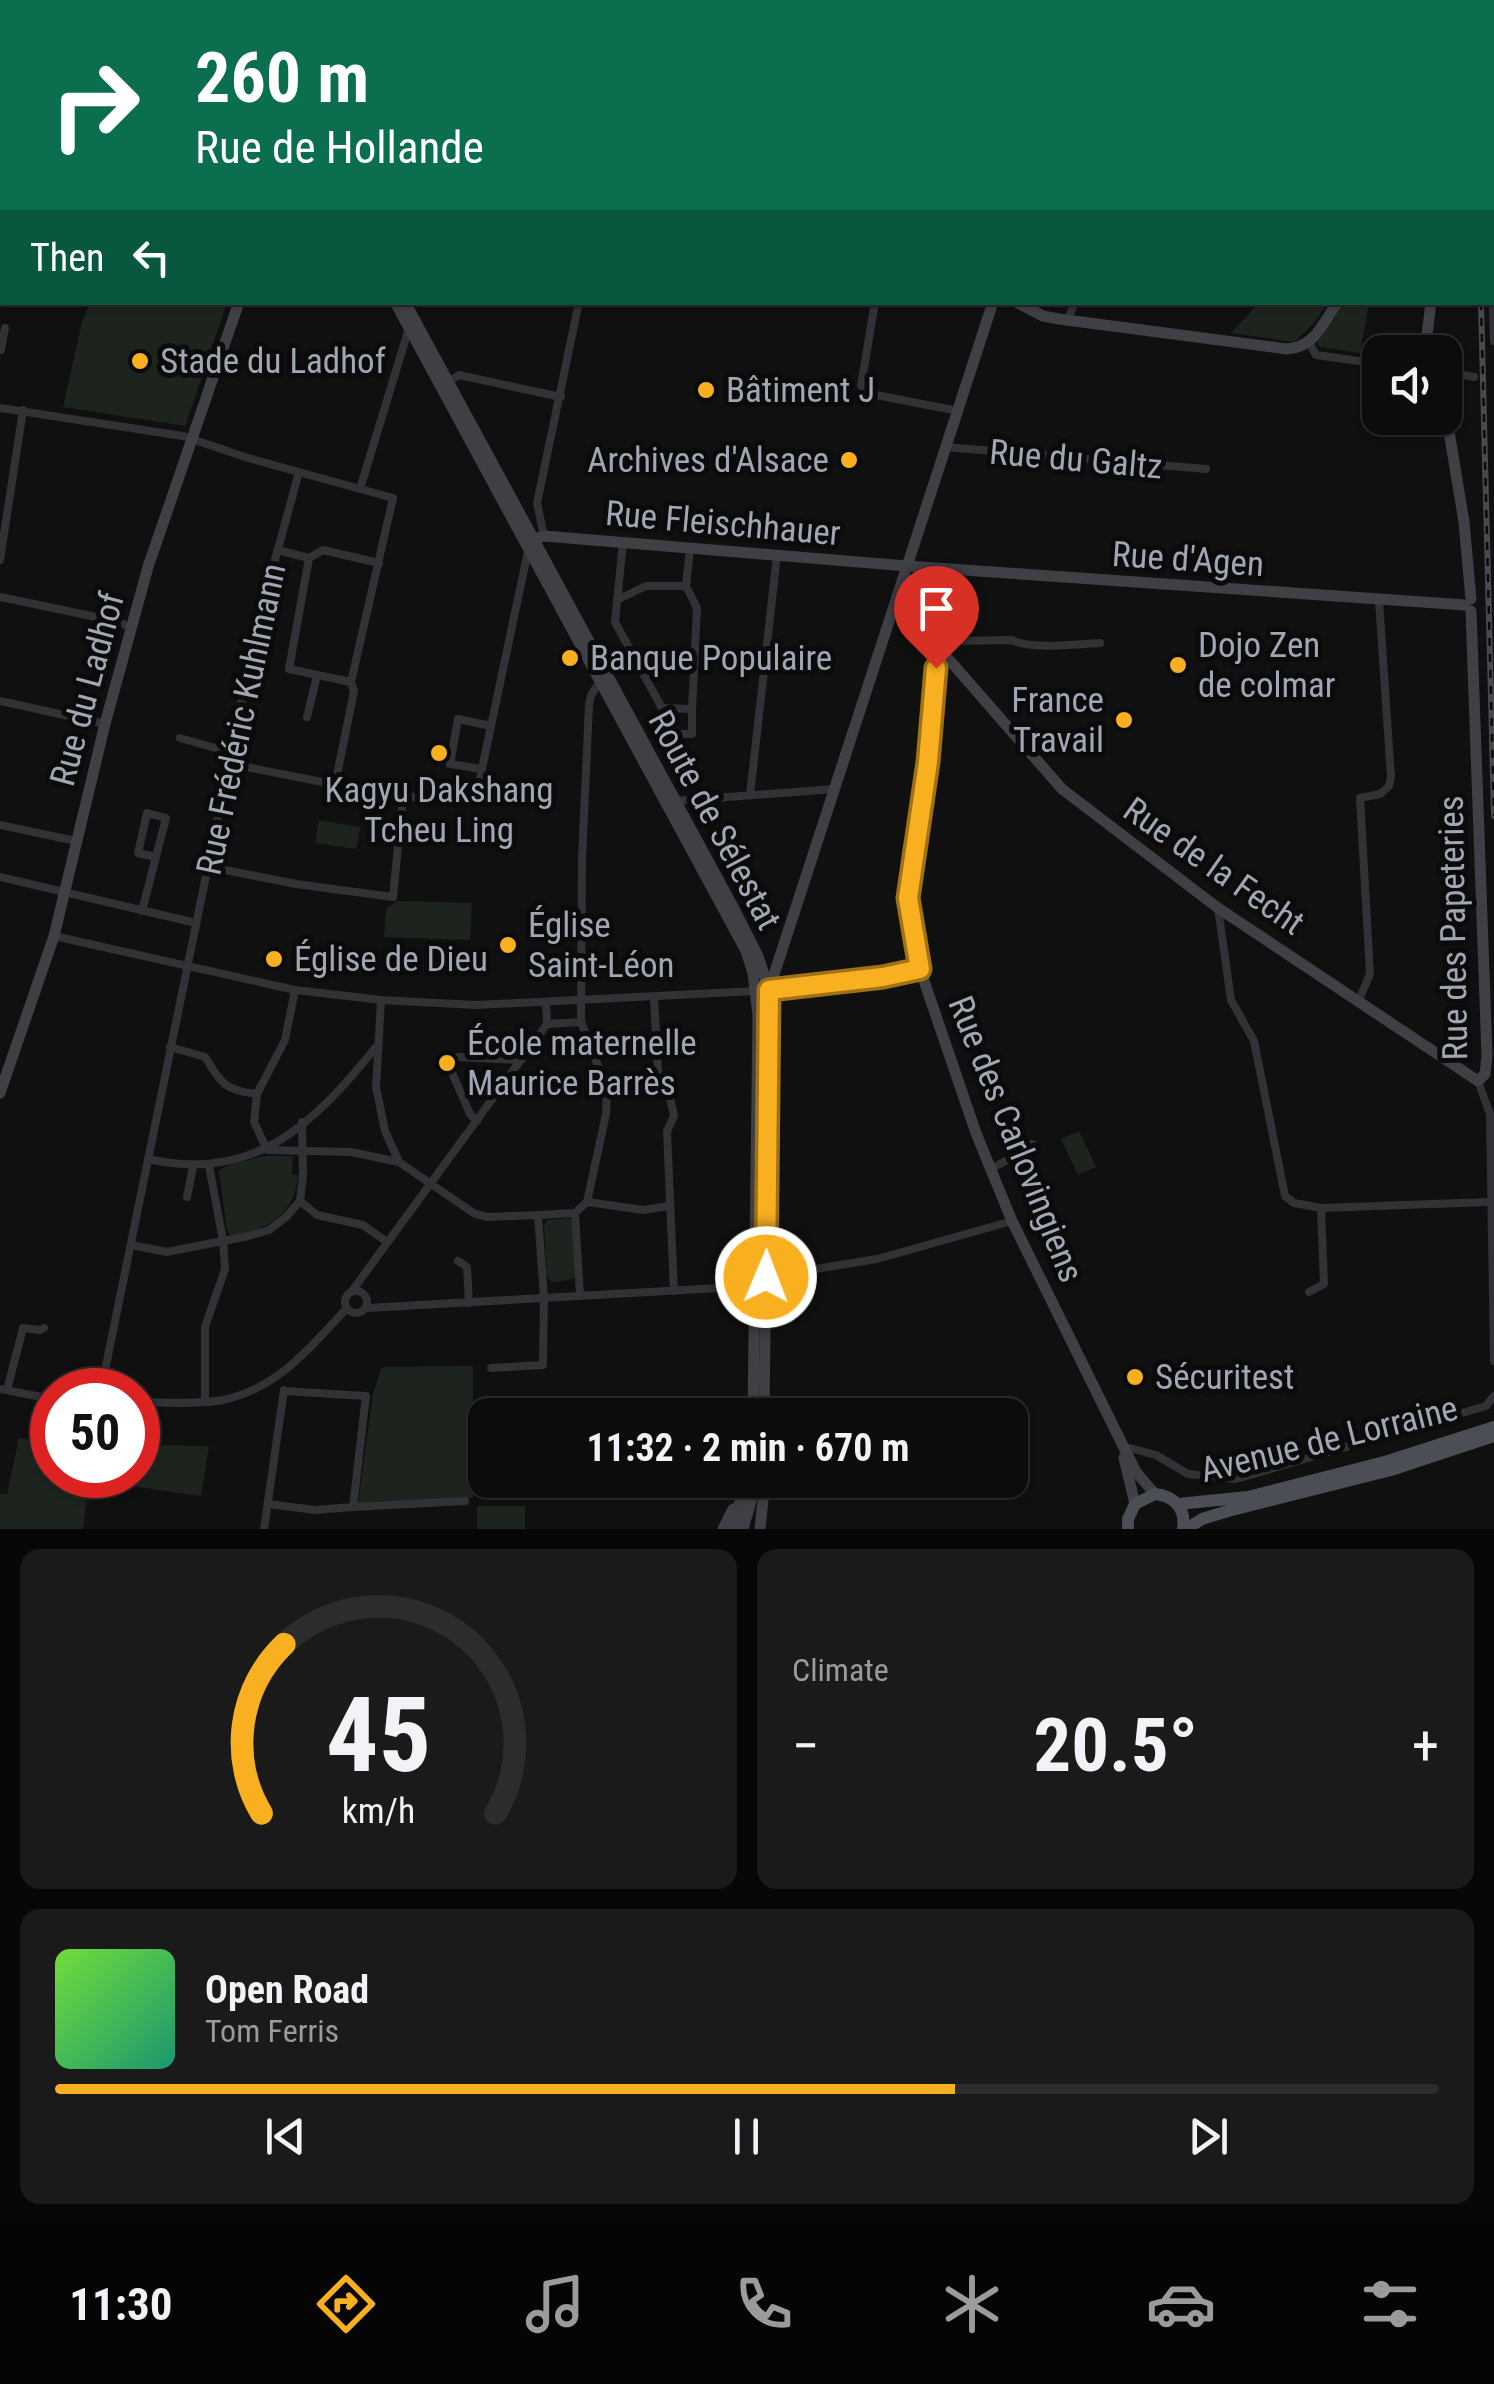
<!DOCTYPE html>
<html lang="en">
<head>
<meta charset="utf-8">
<style>
	:root { --surface:#0c0c0d; --page:#1a1a1b; --text:#f1f3f6; --muted:#9a9b9d; --line:#2c2c2e; --accent:#f8b021 }
	body { margin:0; font-family:"Roboto Condensed",sans-serif; background:var(--page); color:var(--text); height:100vh; display:flex; flex-direction:column; font-size:38px; white-space:nowrap }
	* { box-sizing:border-box; margin:0 }
	p { font-size:32px; color:var(--muted) }
	.icon { flex:none; width:55px; height:55px; fill:none; stroke:currentColor; stroke-width:2; stroke-linecap:round; stroke-linejoin:round }
	.map { position:relative; height:1529px; overflow:hidden }
	.panel { display:flex; flex-direction:column; gap:20px; padding:20px; background:#070707; flex:1 }
	.panel>* { flex:none }
	.banner { position:absolute; left:0px; top:0px; width:1495px; height:305px; box-shadow:0 2px 8px #0004,0 0 0 2px var(--line); background:#0b6e4f; color:#fff; overflow:hidden }
	.controls { position:absolute; left:1362px; top:335px; display:grid; gap:20px }
	.controls a { display:grid; place-items:center; width:100px; height:100px; border-radius:20px; background:var(--surface); box-shadow:0 2px 8px #0004,0 0 0 2px var(--line); font-size:50px }
	.speed { position:absolute; left:30px; top:1368px; display:flex; gap:20px; font-size:50px; font-weight:700; text-align:center }
	.speed>* { display:grid; place-content:center; width:130px; height:130px; border-radius:50%; background:var(--surface); box-shadow:0 2px 8px #0004,0 0 0 2px var(--line); line-height:1 }
	.speed .limit { border:15px solid #d22; background:#fff; color:#111 }
	.pin { position:absolute; display:grid; place-items:center; width:85px; height:85px; color:#fff; margin:-102px -42px; border-radius:50% 50% 50% 0; rotate:-45deg; box-shadow:0 0 10px #0007 }
	.pin .icon { rotate:45deg }
	.me { position:absolute; width:110px; margin:-55px; rotate:1deg; stroke-linejoin:round; filter:drop-shadow(0 0 8px #0008) }
	.turn { display:flex; align-items:center; gap:35px; height:210px; padding:0 30px; font-size:45px }
	.turn .icon { width:130px; height:130px; stroke-width:2.5 }
	.turn b { display:block; font-size:70px; line-height:85px }
	.then { display:flex; align-items:center; height:95px; padding:0 30px; background:#0003; gap:20px; font-size:38px }
	.big { font-size:75px; font-weight:700; line-height:1.1 }
	.panel .tile { flex:1; display:flex; flex-direction:column; justify-content:center; gap:15px; min-width:0; padding:0 35px; border-radius:20px; background:var(--page) }
	.panel .dial { align-items:center; gap:0 }
	.dial svg { height:260px; overflow:visible; fill:none; stroke:var(--line); stroke-width:7; stroke-linecap:round; text-anchor:middle }
	.dial text { fill:var(--text); stroke:none }
	.song { display:flex; align-items:center; gap:30px }
	.cover { width:120px; height:120px; border-radius:15px; background:linear-gradient(135deg,hsl(100 70% 55%),hsl(160 70% 35%)) }
	.played { height:10px; border-radius:5px; background:linear-gradient(90deg,var(--accent) 65%,var(--line) 65%) }
	.keys { display:flex; justify-content:space-around; direction:ltr }
	.heat { display:flex; justify-content:space-between; align-items:center; font-size:55px; direction:ltr }
	.panel .tiles { flex:1; display:grid; gap:20px; grid-template-columns:1fr 1fr }
	.tile:last-child { grid-column:span 2 }
	.trip { position:absolute; left:468px; top:1398px; width:560px; height:100px; border-radius:20px; background:var(--surface); box-shadow:0 2px 8px #0004,0 0 0 2px var(--line); font-weight:700; line-height:100px; text-align:center }
	.tabs { display:flex; height:160px; justify-content:space-around; align-items:center; background:#050505; color:var(--muted) }
	.tabs .icon { width:70px; height:70px }
	.tabs .selected { color:var(--accent) }
	.tabs b { font-size:45px; color:var(--text) }
	.map>svg:first-child { display:block }
	.green { fill:#1c241d }
	.lines { fill:none; stroke-linecap:round; stroke-linejoin:round }
	.stream { stroke:#262e35; stroke-width:2.5 }
	.street-tunnel { stroke:#2d2e31; stroke-width:8; stroke-dasharray:8 4; stroke-linecap:butt }
	.street { stroke:#313136; stroke-width:8 }
	.secondary { stroke:#3f4046; stroke-width:11 }
	.primary { stroke:#4c4e55; stroke-width:12 }
	.rail-casing { stroke:#48494f; stroke-width:6 }
	.rail { stroke:#0b0b0c; stroke-width:2.5; stroke-dasharray:8; stroke-linecap:butt }
	.route-casing { stroke:#a17215; stroke-width:25 }
	.route { stroke:#f8b021; stroke-width:18 }
	.poi-dot { fill:#f8b021; stroke:#0b0b0c; stroke-width:4 }
	.labels { text-anchor:middle; stroke-width:10; stroke-linejoin:round; paint-order:stroke }
	.poi-label { font-size:35px; fill:#a0a6b3; stroke:#0b0b0c; text-anchor:start }
	.street-label { font-size:35px; fill:#a0a6b3; stroke:#0b0b0c }
</style>
</head>
<body>
<div class="map">
<svg width="1494" height="1529" viewBox="0 0 1494 1529">
	<rect width="100%" height="100%" fill="#101011"/>
	<g class="green">
		<polygon points="90,303 227,303 185,426 63,407 82,322"/>
		<polygon points="1259,303 1327,303 1315,322 1294,342 1231,333"/>
		<polygon points="1344,303 1369,303 1360,353 1320,347 1317,343"/>
		<polygon points="319,820 360,827 356,849 315,843"/>
		<polygon points="397,901 472,903 470,940 384,937 386,909"/>
		<polygon points="1079,1131 1096,1167 1078,1175 1061,1139"/>
		<path d="M264,1156H293L292,1175H298C295,1215 267,1231 231,1235L227,1231L219,1171L226,1166Z"/>
		<polygon points="568,1218 573,1221 575,1278 553,1283 547,1276 544,1225 547,1220"/>
		<polygon points="473,1366 473,1498 358,1504 373,1393 382,1367"/>
		<polygon points="19,1438 52,1443 52,1475 138,1475 138,1445 209,1446 201,1496 89,1480 83,1529 0,1529 0,1494 7,1494"/>
		<rect x="477" y="1506" width="48" height="23"/>
	</g>
	<g class="lines">
		<g class="stream">
			<polyline points="0,78 2,79"/>
			<polyline points="1492,123 1494,123"/>
		</g>
		<polyline class="street-tunnel" points="844,2 845,0"/>
		<g class="street">
			<polyline points="1315,0 1323,2"/>
			<polyline points="1481,0 1481,2"/>
			<polyline points="13,2 13,0"/>
			<polyline points="333,2 337,0"/>
			<polyline points="350,2 352,0"/>
			<polyline points="447,2 448,0"/>
			<polyline points="552,2 553,0"/>
			<polyline points="637,2 637,0"/>
			<polyline points="745,2 746,0"/>
			<polyline points="895,2 895,0"/>
			<polyline points="1401,2 1403,0"/>
			<polyline points="1492,58 1494,58"/>
			<polyline points="0,83 2,84"/>
			<polyline points="1492,219 1494,219"/>
			<polyline points="1492,281 1494,341"/>
			<polyline points="875,302 861,386 866,393 958,411"/>
			<polyline points="1067,321 1075,302"/>
			<polyline points="1309,343 1316,355 1380,364"/>
			<polyline points="1,350 5,328"/>
			<polyline points="1445,371 1474,377"/>
			<polyline points="448,382 459,375 561,397"/>
			<polyline points="0,408 183,436 248,458 393,498 351,682 354,691 335,785"/>
			<polyline points="946,447 1206,469"/>
			<polyline points="360,489 409,328"/>
			<polyline points="544,536 537,503 579,302"/>
			<polyline points="623,542 615,622 662,708 692,709 697,608 686,586 690,548"/>
			<polyline points="277,550 309,558 323,550 379,563"/>
			<polyline points="309,558 289,669 351,682"/>
			<polyline points="0,560 23,410"/>
			<polyline points="0,597 120,622 130,628"/>
			<polyline points="617,600 646,586 686,586"/>
			<path d="M941,649L952,641L1012,640C1030,650 1078,644 1100,643"/>
			<polyline points="0,701 105,724"/>
			<polyline points="662,708 678,734 692,734 692,709"/>
			<polyline points="307,717 317,676"/>
			<polyline points="180,738 233,753"/>
			<polyline points="231,764 388,795 475,802 528,551"/>
			<polyline points="482,769 450,764 458,719 491,726"/>
			<polyline points="750,795 777,555"/>
			<polyline points="675,801 834,789"/>
			<polyline points="0,825 76,841"/>
			<polyline points="210,867 296,884 393,897 403,796"/>
			<polyline points="0,877 196,923"/>
			<polyline points="1218,908 1231,1000 1254,1041 1285,1196 1294,1203 1321,1208 1489,1202"/>
			<polyline points="142,911 166,818 147,813 138,853 156,857"/>
			<polyline points="54,936 295,990 381,1000 476,1005 756,991"/>
			<polyline points="295,990 285,1040 257,1094 254,1122 267,1150 351,1152 399,1162"/>
			<polyline points="654,998 659,1089 669,1093 674,1116 667,1131 674,1291"/>
			<polyline points="381,1000 376,1087 385,1131 399,1162 475,1214 488,1217 538,1215"/>
			<polyline points="1359,1000 1370,974 1360,798 1380,794 1389,786 1391,777 1379,601"/>
			<polyline points="547,1024 581,1022"/>
			<path d="M170,1047L205,1057C222,1084 224,1090 257,1094"/>
			<polyline points="1478,1081 1490,1114 1494,1361"/>
			<polyline points="607,1089 632,1093 659,1089"/>
			<polyline points="477,1121 470,1114 450,1068 457,1057 521,1060"/>
			<path d="M148,1159C254,1183 313,1125 376,1047"/>
			<polyline points="992,1168 1031,1148 1032,1144"/>
			<polyline points="187,1197 193,1167"/>
			<polyline points="300,1201 303,1176 302,1122"/>
			<polyline points="587,1202 644,1210 668,1206"/>
			<polyline points="575,1213 587,1202 606,1114 607,1089 581,1022 582,859 589,705 591,695 599,683"/>
			<polyline points="131,1245 167,1252 248,1236 269,1230 286,1217 300,1201 317,1215 363,1225 387,1242"/>
			<polyline points="458,1261 467,1267 469,1303"/>
			<polyline points="766,1277 877,1259 1012,1221"/>
			<circle cx="356" cy="1302" r="11"/>
			<polyline points="352,1291 547,1024 546,1003"/>
			<polyline points="1309,1292 1324,1284 1321,1208"/>
			<polyline points="367,1308 719,1288 756,1281"/>
			<polyline points="491,1368 543,1365 544,1298 538,1215 575,1213 580,1296"/>
			<polyline points="0,1389 52,1399"/>
			<polyline points="7,1390 23,1328 40,1330 44,1328"/>
			<polyline points="101,1390 257,626 299,472"/>
			<path d="M138,1402C165,1402 196,1405 223,1400C278,1388 310,1348 346,1309"/>
			<polyline points="205,1402 205,1327 225,1269 223,1240 209,1166"/>
			<polyline points="1126,1447 1156,1455 1188,1474 1236,1479 1486,1406 1494,1396"/>
			<polyline points="268,1504 315,1510 353,1507 366,1396 284,1391"/>
			<polyline points="353,1507 465,1501"/>
			<polyline points="264,1529 284,1390"/>
		</g>
		<g class="secondary">
			<polyline points="231,0 232,2"/>
			<polyline points="244,0 245,2"/>
			<polyline points="565,0 571,2"/>
			<polyline points="1131,0 1133,2"/>
			<polyline points="116,2 165,2"/>
			<polyline points="1065,2 1074,0"/>
			<polyline points="1213,2 1214,0"/>
			<polyline points="0,35 2,34"/>
			<polyline points="1492,276 1494,276"/>
			<polyline points="395,302 746,951 753,973 758,1015 753,1415"/>
			<polyline points="405,302 731,903 758,956 769,990"/>
			<path d="M1016,302L1043,316L1059,319L1287,349C1316,347 1322,323 1338,302"/>
			<polyline points="1425,352 1431,302"/>
			<polyline points="1445,407 1464,522 1471,599"/>
			<polyline points="535,539 544,536 907,566 1465,605"/>
			<polyline points="902,584 914,589 934,650"/>
			<polyline points="945,655 1062,789 1218,908 1478,1081 1485,1074 1487,1056 1471,611"/>
			<polyline points="934,659 936,668 934,717 908,898 920,969 976,1133 1012,1221 1136,1472 1155,1494"/>
			<polyline points="766,990 883,977 920,969"/>
			<polyline points="0,1093 54,936 105,724 148,567 239,302"/>
			<polyline points="764,1415 769,990 993,302"/>
			<polyline points="1124,1458 1135,1504"/>
			<polyline points="723,1529 733,1509"/>
			<polyline points="732,1529 746,1480"/>
			<polyline points="743,1529 757,1480"/>
			<polyline points="760,1529 765,1480"/>
		</g>
		<g class="primary">
			<polyline points="1178,1504 1248,1497 1388,1461 1494,1427"/>
			<path d="M1128,1529V1519L1135,1504L1155,1494C1175,1496 1186,1509 1183,1529"/>
			<polyline points="1186,1529 1202,1519 1228,1511 1391,1470 1494,1436"/>
		</g>
		<defs>
			<g id="rail">
				<polyline points="1469,0 1469,2"/>
				<polyline points="1481,302 1494,816"/>
			</g>
		</defs>
		<use href="#rail" class="rail-casing"/>
		<use href="#rail" class="rail"/>
	</g>
	<g class="lines">
		<defs>
			<polyline id="route" points="766,1277 769,990 883,977 920,969 908,898 928,762 936,668"/>
		</defs>
		<use href="#route" class="route-casing"/>
		<use href="#route" class="route"/>
	</g>
	<g class="poi-dot">
		<circle cx="140" cy="361" r="10"/>
		<circle cx="706" cy="390" r="10"/>
		<circle cx="849" cy="460" r="10"/>
		<circle cx="570" cy="658" r="10"/>
		<circle cx="1178" cy="665" r="10"/>
		<circle cx="1124" cy="720" r="10"/>
		<circle cx="439" cy="753" r="10"/>
		<circle cx="508" cy="945" r="10"/>
		<circle cx="274" cy="959" r="10"/>
		<circle cx="447" cy="1063" r="10"/>
		<circle cx="1135" cy="1377" r="10"/>
	</g>
	<g class="labels">
		<g class="poi-label">
			<text x="160" y="373">Stade du Ladhof</text>
			<text x="726" y="402">Bâtiment J</text>
			<text x="829" y="472" text-anchor="end">Archives d'Alsace</text>
			<text x="1198" y="657">Dojo Zen<tspan x="1198" dy="40">de colmar</tspan></text>
			<text x="590" y="670">Banque Populaire</text>
			<text x="1104" y="712" text-anchor="end">France<tspan x="1104" dy="40">Travail</tspan></text>
			<text x="439" y="802" text-anchor="middle">Kagyu Dakshang<tspan x="439" dy="40">Tcheu Ling</tspan></text>
			<text x="528" y="937">Église<tspan x="528" dy="40">Saint-Léon</tspan></text>
			<text x="294" y="971">Église de Dieu</text>
			<text x="467" y="1055">École maternelle<tspan x="467" dy="40">Maurice Barrès</tspan></text>
			<text x="1155" y="1389">Sécuritest</text>
		</g>
		<g class="street-label">
			<text transform="translate(1076 459) rotate(5)" y="12">Rue du Galtz</text>
			<text transform="translate(723 523) rotate(5)" y="12">Rue Fleischhauer</text>
			<text transform="translate(1188 559) rotate(4)" y="12">Rue d'Agen</text>
			<text transform="translate(87 689) rotate(-75)" y="12">Rue du Ladhof</text>
			<text transform="translate(241 719) rotate(-78)" y="12">Rue Frédéric Kuhlmann</text>
			<text transform="translate(715 820) rotate(62)" y="12">Route de Sélestat</text>
			<text transform="translate(1214 866) rotate(35)" y="12">Rue de la Fecht</text>
			<text transform="translate(1453 928) rotate(-91)" y="12">Rue des Papeteries</text>
			<text transform="translate(1016 1139) rotate(68)" y="12">Rue des Carlovingiens</text>
			<text transform="translate(1329 1439) rotate(-14)" y="12">Avenue de Lorraine</text>
		</g>
	</g>
</svg>
<div class="controls">
<a><svg class="icon" aria-label="sound" viewBox="0 0 24 24"><path d="M4 9h4l5-4v14l-5-4H4zM17 9q2 3 0 6"/></svg></a>
</div>
<div class="speed"><div class="limit">50</div></div>
<div class="pin" style="left:936px;top:668px;background:#d93025"><svg class="icon" aria-label="arrive" viewBox="0 0 24 24"><path d="M6 21V4h12l-3 4 3 4H6"/></svg></div>
<svg class="me" style="left:766px;top:1277px" viewBox="-20 -20 40 40"><circle r="17" fill="#f8b021" stroke="#fff" stroke-width="3"/><path d="M0-11L8 9 0 5-8 9z" fill="#fff"/></svg>
<div class="trip">11:32 · 2 min · 670 m</div>
<div class="banner">
<div class="turn"><svg class="icon" aria-label="right" viewBox="0 0 24 24"><path d="M7 20v-9h11M14 6l5 5-5 5"/></svg><div><b>260 m</b>Rue de Hollande</div></div>
<div class="then">Then<svg class="icon" aria-label="left" viewBox="0 0 24 24"><path d="M17 20v-9H6M10 6l-5 5 5 5"/></svg></div>
</div>
</div>
<section class="panel">
<div class="tiles">
<div class="tile dial"><svg viewBox="0 0 100 80">
<path d="M14 69A42 42 0 1 1 86 69"/>
<path d="M14 69A42 42 0 0 1 21 17" stroke="#f8b021"/>
<text x="50" y="56" font-size="32" font-weight="700">45</text>
<text x="50" y="72" font-size="11">km/h</text>
</svg></div>
<div class="tile"><p>Climate</p>
<div class="heat"><a>−</a><b class="big">20.5°</b><a>+</a></div>
</div>
<div class="tile">
<div class="song"><i class="cover"></i><div><b>Open Road</b><p>Tom Ferris</p></div></div>
<div class="played"></div>
<div class="keys"><svg class="icon" aria-label="previous" viewBox="0 0 24 24"><path d="M18 5L8 12l10 7zM5 5v14"/></svg><svg class="icon" aria-label="pause" viewBox="0 0 24 24"><path d="M8 5v14M16 5v14"/></svg><svg class="icon" aria-label="next" viewBox="0 0 24 24"><path d="M6 5l10 7-10 7zM19 5v14"/></svg></div>
</div>
</div>
</section>
<nav class="tabs">
<b>11:30</b>
<svg class="icon selected" aria-label="directions" viewBox="0 0 24 24"><path d="M12 3l9 9-9 9-9-9zM9 14v-3h6M13 9l2 2-2 2"/></svg>
<svg class="icon" aria-label="music" viewBox="0 0 24 24"><path d="M9 18V5l10-2v13"/><circle cx="6" cy="18" r="3"/><circle cx="16" cy="16" r="3"/></svg>
<svg class="icon" aria-label="phone" viewBox="0 0 24 24"><path d="M5 4h4l2 5-3 2q2 4 5 5l2-3 5 2v4C11 20 4 13 5 4z"/></svg>
<svg class="icon" aria-label="climate" viewBox="0 0 24 24"><path d="M12 3v18M4 7l16 10M4 17L20 7"/></svg>
<svg class="icon" aria-label="car" viewBox="0 0 24 24"><path d="M5 17H2v-5l4-1 3-4h7l3 4 3 1v5h-3M9 17h6M6 11h13"/><circle cx="7" cy="17" r="2"/><circle cx="17" cy="17" r="2"/></svg>
<svg class="icon" aria-label="filters" viewBox="0 0 24 24"><path d="M4 7h16M4 17h16"/><circle cx="9" cy="7" r="2"/><circle cx="15" cy="17" r="2"/></svg>
</nav>
</body>
</html>
